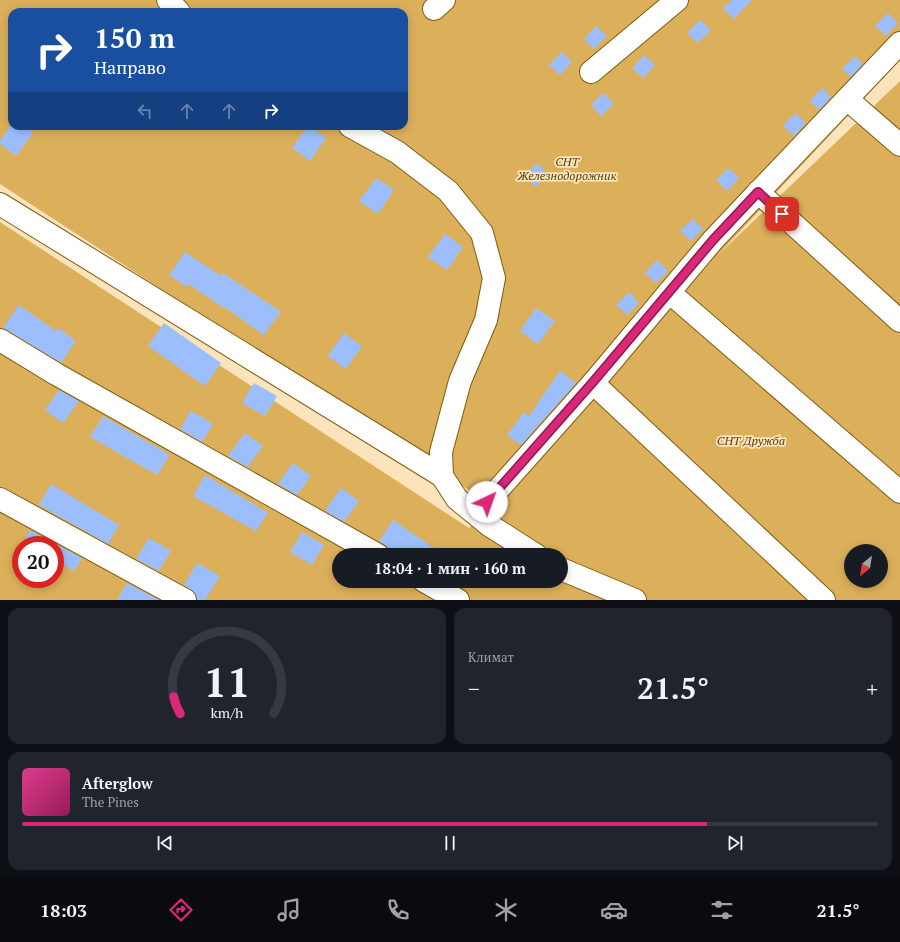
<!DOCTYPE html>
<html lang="ru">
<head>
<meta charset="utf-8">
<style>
	:root { --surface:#171b24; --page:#20242c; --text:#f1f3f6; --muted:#9ea1a6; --line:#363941; --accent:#db2777 }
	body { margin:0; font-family:"PT Serif",serif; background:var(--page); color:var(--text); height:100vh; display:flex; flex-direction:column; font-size:15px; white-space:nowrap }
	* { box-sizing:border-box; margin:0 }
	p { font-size:13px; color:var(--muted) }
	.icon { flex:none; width:22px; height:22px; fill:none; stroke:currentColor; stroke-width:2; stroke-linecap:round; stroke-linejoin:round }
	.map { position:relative; height:600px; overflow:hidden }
	.drawer { display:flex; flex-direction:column; gap:8px; padding:8px; background:#0d0f14; flex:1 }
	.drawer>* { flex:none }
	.hud { position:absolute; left:8px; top:8px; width:400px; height:122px; border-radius:12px; box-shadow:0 2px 10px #0003; background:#1a4fa0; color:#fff; overflow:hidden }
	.needle { width:26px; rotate:210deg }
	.tools { position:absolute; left:844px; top:544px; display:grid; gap:8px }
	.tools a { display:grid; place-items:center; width:44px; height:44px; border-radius:50%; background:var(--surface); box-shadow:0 2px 10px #0003; font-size:20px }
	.speed { position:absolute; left:12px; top:536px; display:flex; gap:8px; font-size:20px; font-weight:700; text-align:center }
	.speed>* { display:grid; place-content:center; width:52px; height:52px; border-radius:50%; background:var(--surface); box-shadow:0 2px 10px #0003; line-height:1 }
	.speed .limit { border:6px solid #d22; background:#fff; color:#111 }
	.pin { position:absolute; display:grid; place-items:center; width:34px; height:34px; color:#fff; margin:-17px; border-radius:8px; box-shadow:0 2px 6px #0006 }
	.me { position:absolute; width:44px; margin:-22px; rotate:42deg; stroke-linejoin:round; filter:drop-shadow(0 0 3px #0008) }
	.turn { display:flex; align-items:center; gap:14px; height:84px; padding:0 20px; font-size:18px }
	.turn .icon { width:52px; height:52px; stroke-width:2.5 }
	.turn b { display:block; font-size:28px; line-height:34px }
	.lanes { display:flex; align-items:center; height:38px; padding:0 20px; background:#0003; justify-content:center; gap:20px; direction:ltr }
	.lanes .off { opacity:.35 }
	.big { font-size:30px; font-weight:600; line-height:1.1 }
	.drawer .widget { flex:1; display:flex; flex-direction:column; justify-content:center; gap:6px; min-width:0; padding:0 14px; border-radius:12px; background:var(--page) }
	.drawer .dial { align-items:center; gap:0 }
	.dial svg { height:104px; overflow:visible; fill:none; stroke:var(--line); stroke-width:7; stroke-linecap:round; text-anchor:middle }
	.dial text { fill:var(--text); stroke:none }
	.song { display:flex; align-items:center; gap:12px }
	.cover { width:48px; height:48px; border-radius:6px; background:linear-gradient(135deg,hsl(330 70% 55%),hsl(330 70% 35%)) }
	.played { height:4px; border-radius:2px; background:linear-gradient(90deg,var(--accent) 80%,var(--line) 80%) }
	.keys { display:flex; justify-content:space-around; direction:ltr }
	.heat { display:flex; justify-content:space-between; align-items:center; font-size:22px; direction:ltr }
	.drawer .tiles { flex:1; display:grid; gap:8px; grid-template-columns:1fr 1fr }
	.widget:last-child { grid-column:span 2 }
	.trip { position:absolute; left:332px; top:548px; width:236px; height:40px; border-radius:20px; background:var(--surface); box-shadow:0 2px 10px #0003; font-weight:600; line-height:40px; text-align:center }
	.tab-bar { display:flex; height:64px; justify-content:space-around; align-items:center; background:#090b0e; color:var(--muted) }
	.tab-bar .icon { width:28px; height:28px }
	.tab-bar .active { color:var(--accent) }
	.tab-bar b { font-size:18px; color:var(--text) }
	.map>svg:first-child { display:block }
	.green { fill:#dcb05b; fill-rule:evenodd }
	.building { fill:#9cbefd }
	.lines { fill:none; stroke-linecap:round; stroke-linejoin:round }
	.minor-casing { stroke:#7e5c0d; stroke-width:24 }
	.minor { stroke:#fff; stroke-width:22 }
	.route-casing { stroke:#8e194d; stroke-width:10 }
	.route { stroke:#db2777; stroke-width:7 }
	.labels { text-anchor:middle; stroke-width:3.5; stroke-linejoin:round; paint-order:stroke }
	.park-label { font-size:12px; font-style:italic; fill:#554013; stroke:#fbe4bb }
</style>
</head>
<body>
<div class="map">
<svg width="900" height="600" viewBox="0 0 900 600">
	<rect width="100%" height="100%" fill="#fbe4bb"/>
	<path class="green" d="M0,0H900V60L718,255L900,81V600H0V222L469,528L681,296L487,502L0,184ZM12,12H404V126H12ZM21,545H55V579H21ZM851,551H881V581H851ZM339,555H561V581H339Z"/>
	<g class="building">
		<polygon points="732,0 752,0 734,19 723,8"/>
		<polygon points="888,13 898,23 886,36 875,26"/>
		<polygon points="700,20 711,30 698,43 687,33"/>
		<polygon points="596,26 607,36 594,49 584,39"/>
		<polygon points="562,52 572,62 560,75 549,65"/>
		<polygon points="644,55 655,65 643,78 632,68"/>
		<polygon points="855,56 863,64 851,77 842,69"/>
		<polygon points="822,88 831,97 819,110 810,101"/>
		<polygon points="603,93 614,103 601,116 591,105"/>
		<polygon points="795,113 806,123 794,136 783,126"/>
		<polygon points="10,126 23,126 33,133 16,156 0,144 0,141"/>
		<polygon points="308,126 326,138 310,161 292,148"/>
		<polygon points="537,163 548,174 536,187 525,176"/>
		<polygon points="729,168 739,178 727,191 716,180"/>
		<polygon points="376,178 394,190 378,214 359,201"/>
		<polygon points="693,219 703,229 691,241 680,231"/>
		<polygon points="445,234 463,247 447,270 428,257"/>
		<polygon points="185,252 221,276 223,273 281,312 264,335 226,308 225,309 189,284 187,287 169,275"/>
		<polygon points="657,260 668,271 656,283 645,273"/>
		<polygon points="629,292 639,303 627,315 616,305"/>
		<polygon points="19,305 56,331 58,328 76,341 61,363 3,328"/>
		<polygon points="536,308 555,321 538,344 520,331"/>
		<polygon points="164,323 221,363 205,386 148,346"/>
		<polygon points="344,333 362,346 346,369 328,356"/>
		<polygon points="560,371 576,383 521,445 507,435 524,412 529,416"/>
		<polygon points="254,383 277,396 265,416 242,403"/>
		<polygon points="59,390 79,401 63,423 45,410"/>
		<polygon points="191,411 213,424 202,442 180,429"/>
		<polygon points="103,416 170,455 157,475 90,437"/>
		<polygon points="245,433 263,446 248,467 228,456"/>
		<polygon points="293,463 311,476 297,495 278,484"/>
		<polygon points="205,475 268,513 256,531 193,496"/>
		<polygon points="51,484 119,525 108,544 39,505"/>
		<polygon points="341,488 359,501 344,522 325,511"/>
		<polygon points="393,520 444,555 394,555 384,544 379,541"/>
		<polygon points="30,530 82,558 74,571 55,560 55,545 21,545"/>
		<polygon points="302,532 324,545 312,565 290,552"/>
		<polygon points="149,538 171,551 159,571 136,559"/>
		<polygon points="197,563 220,576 205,600 197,600 195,593 184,585"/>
		<polygon points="127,583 159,600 117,600"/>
	</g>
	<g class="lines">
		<defs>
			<g id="minor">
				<polyline points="168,0 179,12"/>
				<polyline points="434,9 444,0"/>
				<polyline points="591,72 677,0"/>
				<polyline points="847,99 900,145"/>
				<polyline points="350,126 397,152 448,191 482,233 494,278 486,320 460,381 441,452 442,476 457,499 489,525 536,555"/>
				<polyline points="758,192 900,321"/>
				<polyline points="0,204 442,476"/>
				<polyline points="669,292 900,492"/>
				<polyline points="0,340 56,374 378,555"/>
				<polyline points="593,383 824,600"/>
				<polyline points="0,499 185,600"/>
				<polyline points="489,525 487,502 593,383 713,240 900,43"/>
				<polyline points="561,569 635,600"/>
				<polyline points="424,581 458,600"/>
			</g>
		</defs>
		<use href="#minor" class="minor-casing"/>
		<use href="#minor" class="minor"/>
	</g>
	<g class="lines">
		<defs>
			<polyline id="route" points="487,502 593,382 713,240 758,192 782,214"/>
		</defs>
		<use href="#route" class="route-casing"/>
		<use href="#route" class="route"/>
	</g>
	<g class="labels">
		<g class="park-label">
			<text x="567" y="166">СНТ<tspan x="567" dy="14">Железнодорожник</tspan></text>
			<text x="751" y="445">СНТ Дружба</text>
		</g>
	</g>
</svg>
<div class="tools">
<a><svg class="needle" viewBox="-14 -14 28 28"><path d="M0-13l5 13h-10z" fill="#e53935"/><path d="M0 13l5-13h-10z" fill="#9ea1a6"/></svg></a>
</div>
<div class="speed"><div class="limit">20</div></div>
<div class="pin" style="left:782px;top:214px;background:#d93025"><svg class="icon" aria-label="arrive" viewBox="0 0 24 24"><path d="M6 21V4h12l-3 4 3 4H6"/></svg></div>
<svg class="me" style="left:487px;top:502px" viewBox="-20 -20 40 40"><circle r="19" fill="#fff"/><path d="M0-13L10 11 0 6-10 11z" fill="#db2777"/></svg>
<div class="trip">18:04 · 1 мин · 160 m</div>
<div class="hud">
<div class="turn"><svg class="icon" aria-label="right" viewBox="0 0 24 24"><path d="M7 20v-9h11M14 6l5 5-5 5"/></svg><div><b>150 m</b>Направо</div></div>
<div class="lanes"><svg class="icon off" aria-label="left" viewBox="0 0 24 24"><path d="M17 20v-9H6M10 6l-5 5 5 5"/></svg><svg class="icon off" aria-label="ahead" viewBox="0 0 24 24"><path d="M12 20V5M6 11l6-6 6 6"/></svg><svg class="icon off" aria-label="ahead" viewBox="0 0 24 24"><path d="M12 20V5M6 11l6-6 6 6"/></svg><svg class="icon" aria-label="right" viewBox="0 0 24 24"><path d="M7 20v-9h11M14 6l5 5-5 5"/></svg></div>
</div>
</div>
<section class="drawer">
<div class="tiles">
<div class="widget dial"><svg viewBox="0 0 100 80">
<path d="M14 69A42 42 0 1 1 86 69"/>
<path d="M14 69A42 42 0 0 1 9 56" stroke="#db2777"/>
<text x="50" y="56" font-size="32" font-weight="700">11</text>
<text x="50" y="72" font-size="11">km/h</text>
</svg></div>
<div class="widget"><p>Климат</p>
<div class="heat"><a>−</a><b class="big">21.5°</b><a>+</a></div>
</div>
<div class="widget">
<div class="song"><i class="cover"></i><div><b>Afterglow</b><p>The Pines</p></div></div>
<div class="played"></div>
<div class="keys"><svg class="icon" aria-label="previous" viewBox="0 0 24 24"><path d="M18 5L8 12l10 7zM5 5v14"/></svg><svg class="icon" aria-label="pause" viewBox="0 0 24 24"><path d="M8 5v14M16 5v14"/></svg><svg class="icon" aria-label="next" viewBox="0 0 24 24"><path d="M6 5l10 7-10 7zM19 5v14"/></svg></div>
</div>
</div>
</section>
<nav class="tab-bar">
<b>18:03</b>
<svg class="icon active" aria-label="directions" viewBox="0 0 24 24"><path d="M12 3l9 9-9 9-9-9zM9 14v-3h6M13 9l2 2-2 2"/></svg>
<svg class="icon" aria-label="music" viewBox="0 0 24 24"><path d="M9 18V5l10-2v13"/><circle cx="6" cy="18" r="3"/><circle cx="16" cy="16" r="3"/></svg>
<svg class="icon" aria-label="phone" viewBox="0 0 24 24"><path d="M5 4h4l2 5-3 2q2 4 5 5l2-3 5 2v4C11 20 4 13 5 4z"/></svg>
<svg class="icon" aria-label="climate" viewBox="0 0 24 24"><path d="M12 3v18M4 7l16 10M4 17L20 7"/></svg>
<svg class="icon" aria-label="car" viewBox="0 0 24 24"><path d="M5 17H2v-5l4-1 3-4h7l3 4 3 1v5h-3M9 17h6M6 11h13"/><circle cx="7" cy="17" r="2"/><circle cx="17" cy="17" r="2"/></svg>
<svg class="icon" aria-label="filters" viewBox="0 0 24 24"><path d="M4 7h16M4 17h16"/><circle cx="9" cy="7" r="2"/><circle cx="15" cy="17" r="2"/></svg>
<b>21.5°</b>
</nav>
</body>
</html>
